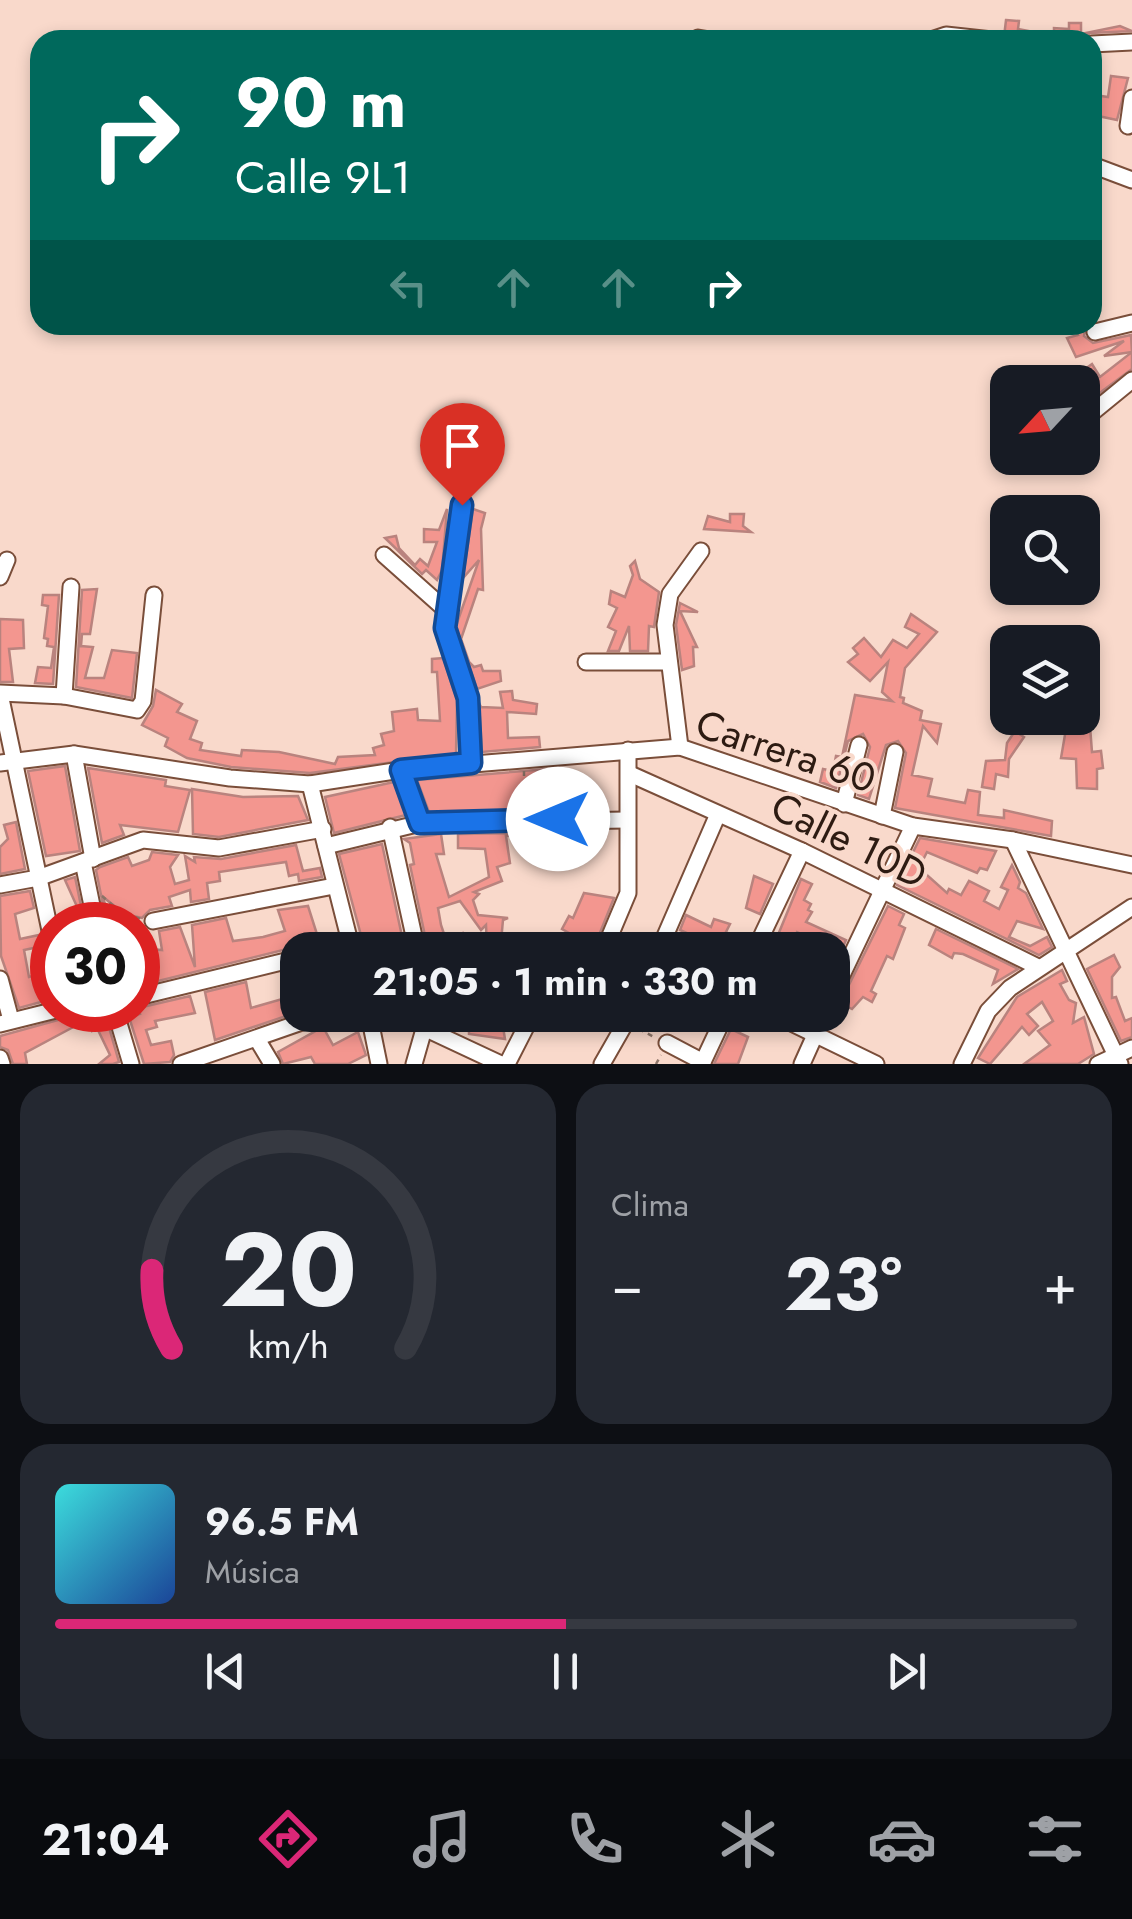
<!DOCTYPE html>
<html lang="es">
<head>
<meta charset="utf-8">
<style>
	:root { --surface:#171b24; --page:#242831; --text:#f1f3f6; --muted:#9ea1a6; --line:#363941; --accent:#db2777 }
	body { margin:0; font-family:Jost,sans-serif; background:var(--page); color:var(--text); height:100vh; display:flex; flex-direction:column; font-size:38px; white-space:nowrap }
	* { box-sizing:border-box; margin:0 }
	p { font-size:32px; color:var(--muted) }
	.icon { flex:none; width:55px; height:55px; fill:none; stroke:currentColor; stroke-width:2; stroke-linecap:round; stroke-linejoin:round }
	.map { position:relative; height:1064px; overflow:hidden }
	.details { display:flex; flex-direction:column; gap:20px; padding:20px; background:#0d0f14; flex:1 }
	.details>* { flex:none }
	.banner { position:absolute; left:30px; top:30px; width:1072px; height:305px; border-radius:30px; box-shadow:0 5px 15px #0003; background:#00695c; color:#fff; overflow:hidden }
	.needle { width:65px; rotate:244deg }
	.fabs { position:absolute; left:990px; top:365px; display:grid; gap:20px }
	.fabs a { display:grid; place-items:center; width:110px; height:110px; border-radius:20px; background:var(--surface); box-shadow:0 5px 15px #0003; font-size:50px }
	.speed { position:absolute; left:30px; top:902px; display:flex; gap:20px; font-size:50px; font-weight:700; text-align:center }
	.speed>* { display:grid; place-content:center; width:130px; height:130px; border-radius:50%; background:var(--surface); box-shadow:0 5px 15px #0003; line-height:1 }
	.speed .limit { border:15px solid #d22; background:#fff; color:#111 }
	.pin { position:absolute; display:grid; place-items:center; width:85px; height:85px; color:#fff; margin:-102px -42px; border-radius:50% 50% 50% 0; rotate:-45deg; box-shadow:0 0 10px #0007 }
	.pin .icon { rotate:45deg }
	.me { position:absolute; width:110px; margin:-55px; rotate:270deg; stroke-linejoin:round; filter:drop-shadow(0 0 8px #0008) }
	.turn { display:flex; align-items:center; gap:35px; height:210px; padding:0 40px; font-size:45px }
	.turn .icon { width:130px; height:130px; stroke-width:2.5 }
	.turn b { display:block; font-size:70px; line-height:85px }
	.lanes { display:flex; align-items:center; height:95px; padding:0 40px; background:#0003; justify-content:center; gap:50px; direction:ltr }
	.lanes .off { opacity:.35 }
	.big { font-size:75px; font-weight:700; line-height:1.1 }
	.details .card { flex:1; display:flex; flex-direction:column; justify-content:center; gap:15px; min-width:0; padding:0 35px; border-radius:30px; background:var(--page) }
	.details .dial { align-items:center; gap:0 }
	.dial svg { height:260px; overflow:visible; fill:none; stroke:var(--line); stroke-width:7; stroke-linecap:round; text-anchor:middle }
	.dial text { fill:var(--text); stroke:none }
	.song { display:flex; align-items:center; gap:30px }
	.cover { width:120px; height:120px; border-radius:15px; background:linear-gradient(135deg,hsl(180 70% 55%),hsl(220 70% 35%)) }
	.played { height:10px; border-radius:5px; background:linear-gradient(90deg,var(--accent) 50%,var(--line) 50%) }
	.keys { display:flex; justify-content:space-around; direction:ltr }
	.heat { display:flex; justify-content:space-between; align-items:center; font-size:55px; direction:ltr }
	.details .tiles { flex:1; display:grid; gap:20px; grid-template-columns:1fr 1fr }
	.card:last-child { grid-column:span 2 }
	.trip { position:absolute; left:280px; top:932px; width:570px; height:100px; border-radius:30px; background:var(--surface); box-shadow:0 5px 15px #0003; font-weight:700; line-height:100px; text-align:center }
	.dock { display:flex; height:160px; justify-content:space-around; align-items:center; background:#090b0e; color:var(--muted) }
	.dock .icon { width:70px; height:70px }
	.dock .active { color:var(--accent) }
	.dock b { font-size:45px; color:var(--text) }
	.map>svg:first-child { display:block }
	.building { fill:#f3968f; stroke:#b9837e; stroke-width:2.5 }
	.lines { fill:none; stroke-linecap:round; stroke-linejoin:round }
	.minor-casing { stroke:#7a4e3a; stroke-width:19 }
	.path { stroke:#8e766a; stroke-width:2.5; stroke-dasharray:5 5; stroke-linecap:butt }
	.minor { stroke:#fff; stroke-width:15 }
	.route-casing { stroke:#114b97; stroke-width:25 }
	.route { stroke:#1a73e8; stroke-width:18 }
	.labels { text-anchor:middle; stroke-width:8; stroke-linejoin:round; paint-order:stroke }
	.street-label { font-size:40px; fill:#2d1b12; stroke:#f9d9cb }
</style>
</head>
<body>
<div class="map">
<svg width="1132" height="1064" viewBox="0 0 1132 1064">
	<rect width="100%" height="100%" fill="#f9d9cb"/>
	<g class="building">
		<polygon points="1006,20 1019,21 1018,29 1054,36 1054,28 1069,29 1069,23 1081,23 1081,34 1120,26 1132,31 1090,33 1082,40 1023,40 1004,37"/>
		<polygon points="1111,76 1128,78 1117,120 1098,116 1101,96 1108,97"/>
		<polygon points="1073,325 1086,325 1084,336 1093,343 1131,335 1132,352 1104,356 1124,341 1076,357 1067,338 1078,335"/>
		<polygon points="1132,352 1132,369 1082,406 1082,397 1094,382 1085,369 1092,364 1100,377"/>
		<polygon points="447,509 442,570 437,580 426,570 422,574 385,538 396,536 399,548 415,565 420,559 428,566 437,542 424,542 424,529 439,530"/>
		<polygon points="473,509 485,513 481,529 483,590 478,589 461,639 469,662 474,667 481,665 483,671 500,671 501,681 477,689 456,626 479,560 463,578"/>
		<polygon points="730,514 744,514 743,526 751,532 704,529 708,516 730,522"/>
		<polygon points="635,561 640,579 659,592 654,627 649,626 648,651 630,651 629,626 619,651 608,651 616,631 608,627 617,608 609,604 611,591 625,597 633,575 630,566"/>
		<polygon points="97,589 90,634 82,634 81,646 93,647 85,678 104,678 112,650 137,653 132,698 76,687 82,590"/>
		<polygon points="43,595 59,595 53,684 35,683 38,667 51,668 54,647 47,646 48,639 44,638 48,606 42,605"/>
		<polygon points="680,603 698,612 680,611 697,647 693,647 694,666 682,670 676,625"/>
		<polygon points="911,614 937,632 905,668 900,697 904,698 903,703 922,711 920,720 941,724 937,743 923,726 912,775 932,779 928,796 965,803 968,790 980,792 978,815 1004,818 1004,810 1052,821 1051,836 895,808 906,753 898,741 886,745 869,799 858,795 870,747 863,734 848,741 836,788 820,782 823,769 833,771 836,756 842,757 855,695 892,701 882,692 888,662 870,681 848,662 858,654 853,648 864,638 881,657 893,640 907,648 919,634 905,627"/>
		<polygon points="0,619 23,620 24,648 9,649 13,682 0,682"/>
		<polygon points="443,658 457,700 456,754 310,773 231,767 187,758 165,746 168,738 142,725 153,706 156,690 182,704 177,712 197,721 190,739 202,743 200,750 241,756 242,750 279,752 335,764 338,757 375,755 373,748 384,745 381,734 394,731 392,712 417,709 418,720 440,721 437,672 432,672 432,659"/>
		<polygon points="512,691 513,700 537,704 536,714 507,712 508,738 539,737 540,747 482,752 479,703 481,707 503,708 500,692"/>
		<polygon points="1067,723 1078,729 1090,726 1092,752 1101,751 1103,768 1097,769 1097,789 1077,788 1076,759 1061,758"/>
		<polygon points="1015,731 1024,737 1009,759 1008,777 996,774 994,789 982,787 986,761 1005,760 1007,743"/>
		<polygon points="65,766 80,851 46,856 28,771"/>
		<polygon points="88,768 166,780 165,786 190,790 178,832 120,825 124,835 102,843"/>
		<polygon points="559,768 566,810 429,812 417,780"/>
		<polygon points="394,782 406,815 334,833 325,797"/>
		<polygon points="192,789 243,797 298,796 308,820 219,837 193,834"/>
		<polygon points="16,822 25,869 0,874 0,847 8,839 4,825"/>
		<polygon points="585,832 584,845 536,835 506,836 510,863 497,867 502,881 474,892 479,894 473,900 478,915 508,918 503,920 501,942 518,942 529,936 536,950 487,950 486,925 481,930 460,901 438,908 441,925 445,937 463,933 470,950 428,950 410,865 414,864 410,843 404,839 441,834 444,854 436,854 449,897 489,877 485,849 458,848 458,834"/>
		<polygon points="920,838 996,851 987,870 980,868 977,873 927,852 919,868 947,893 949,889 961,895 969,881 989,891 984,901 999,909 1008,890 1001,887 1012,865 1020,882 1018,888 1026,893 1043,929 1017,921 1009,937 1030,946 1047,937 1052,947 1039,955 897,885"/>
		<polygon points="382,844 405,950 365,950 339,854"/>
		<polygon points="296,845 303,871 320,868 322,877 299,881 298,874 289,876 286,862 219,872 220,881 207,883 209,899 191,902 190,890 169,897 172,906 150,910 142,918 124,914 102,896 113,925 107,925 96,870 100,867 128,857 132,866 149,860 152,852 178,855 170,867 175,884 189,880 185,856 195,862 194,857 221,859"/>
		<polygon points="754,876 773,884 760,914 746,908"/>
		<polygon points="75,877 85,925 60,925 58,915 79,911 65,880"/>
		<polygon points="801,879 812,884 804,900 811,904 808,910 812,912 806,922 846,940 841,951 797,932 792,942 778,935"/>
		<polygon points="30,891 34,908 15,914 20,939 39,935 43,946 24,950 29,977 52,971 52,999 19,1008 1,956 0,896"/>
		<polygon points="584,893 614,898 593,950 576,950 566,940 569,933 562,929 569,916 573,918"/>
		<polygon points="308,906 322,950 295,947 138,986 138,948 162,950 159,931 180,927 195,967 192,925 226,918 233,941 263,937 285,931 278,910"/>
		<polygon points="888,906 904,914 899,925 905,928 893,959 887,956 871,991 876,994 872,1002 863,997 852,1009 840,1003"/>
		<polygon points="686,915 711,927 714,919 730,924 726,932 746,942 744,950 715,936 711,944 680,930"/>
		<polygon points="936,929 1018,969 993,984 998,970 963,954 954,953 952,958 929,945"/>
		<polygon points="1114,955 1120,967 1112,977 1112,998 1116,997 1125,1021 1132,1018 1132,1037 1121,1041 1087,969"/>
		<polygon points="1062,970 1067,981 1060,984 1069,1000 1076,1003 1073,1023 1084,1017 1094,1054 1078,1064 1024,1064 1050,1045 1038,1031 1053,1021 1042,1002 1027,1014 1038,1026 1029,1035 1022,1027 990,1064 978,1058 1017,997"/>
		<polygon points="246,982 251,1008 289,997 292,1014 215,1040 205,992"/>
		<polygon points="190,996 195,1013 155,1021 157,1027 146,1030 151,1045 171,1041 174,1055 170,1062 144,1064 129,1017 140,1014 138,1008"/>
		<polygon points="98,1010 104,1010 119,1062 113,1064 99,1064 110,1055 97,1028 92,1031 85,1017"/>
		<polygon points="76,1015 79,1024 25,1053 27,1064 13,1064 8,1050 0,1047 0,1036"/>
		<polygon points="469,1015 501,1015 505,1039 469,1034"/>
		<polygon points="323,1027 333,1045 358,1032 366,1055 348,1064 315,1064 311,1057 283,1064 278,1052"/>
		<polygon points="731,1029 748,1037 738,1064 714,1064"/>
	</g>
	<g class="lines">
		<defs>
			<g id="minor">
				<polyline points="698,38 710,40"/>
				<polyline points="931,40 946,35 992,40"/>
				<polyline points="1092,44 1132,42"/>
				<polyline points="1128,126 1132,98"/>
				<polyline points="1092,165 1132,180"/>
				<polyline points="1095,332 1132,323"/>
				<polyline points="1082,421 1132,380"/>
				<polyline points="462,505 445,627 468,698 471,763"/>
				<polyline points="384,555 448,612"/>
				<polyline points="0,577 7,560"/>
				<polyline points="586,662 669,662"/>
				<polyline points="0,693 64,696 137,710 143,701 154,595"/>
				<polyline points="0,694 52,940"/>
				<polyline points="64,696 71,587"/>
				<polyline points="680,747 665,625 670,594 701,551"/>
				<polyline points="74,754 93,859"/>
				<polyline points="0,763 74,754 230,778 310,784 401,770 680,747 913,826 1013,840 1132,865"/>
				<polyline points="401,770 421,823"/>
				<polyline points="630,774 802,851 1038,967"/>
				<polyline points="310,784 352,950"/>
				<polyline points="844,804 859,745"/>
				<polyline points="882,816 895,752"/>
				<polyline points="390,827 417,950"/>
				<polyline points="1013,840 1120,1064"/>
				<polyline points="326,846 421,823 627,820"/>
				<polyline points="83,862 96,925"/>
				<polyline points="0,885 38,878 143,840 219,848 323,829"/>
				<polyline points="153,921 334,886"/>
				<polyline points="611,940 634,950"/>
				<polyline points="604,950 628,893 628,750"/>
				<polyline points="659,950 718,814"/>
				<polyline points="755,950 802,851"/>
				<polyline points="0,979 11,1020"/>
				<polyline points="832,996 913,826"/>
				<polyline points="138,997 298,958"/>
				<polyline points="115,1010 131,1064"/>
				<polyline points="369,1015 379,1064"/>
				<polyline points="775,1015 876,1064"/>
				<polyline points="0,1024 56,1010"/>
				<polyline points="424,1028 501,1064"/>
				<polyline points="257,1039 272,1064"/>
				<polyline points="667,1043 703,1062"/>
				<polyline points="0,1058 2,1064"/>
				<polyline points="181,1064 322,1015"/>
				<polyline points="414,1064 428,1015"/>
				<polyline points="507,1064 532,1015"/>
				<polyline points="602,1064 630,1015"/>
				<polyline points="702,1064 725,1015"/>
				<polyline points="802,1064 824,1015"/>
				<polyline points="962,1064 988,1011 1010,988 1132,907"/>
				<polyline points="1098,1064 1132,1048"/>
			</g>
		</defs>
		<use href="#minor" class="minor-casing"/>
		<g class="path">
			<polyline points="524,771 524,808"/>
			<polyline points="102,896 121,912 141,919"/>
			<polyline points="639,1029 654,1037"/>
			<polyline points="656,1064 661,1055"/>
		</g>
		<use href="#minor" class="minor"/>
	</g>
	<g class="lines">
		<defs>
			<polyline id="route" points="462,505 445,628 468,698 471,763 401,770 420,823 558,819"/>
		</defs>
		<use href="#route" class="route-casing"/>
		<use href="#route" class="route"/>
	</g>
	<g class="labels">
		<g class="street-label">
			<text transform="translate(786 751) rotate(18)" y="14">Carrera 60</text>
			<text transform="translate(849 840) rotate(26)" y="14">Calle 10D</text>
		</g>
	</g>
</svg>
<div class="fabs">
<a><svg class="needle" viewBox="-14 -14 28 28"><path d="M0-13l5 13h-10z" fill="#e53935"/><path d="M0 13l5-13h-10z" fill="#9ea1a6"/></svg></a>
<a><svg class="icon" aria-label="search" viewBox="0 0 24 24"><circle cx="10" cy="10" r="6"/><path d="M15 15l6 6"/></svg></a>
<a><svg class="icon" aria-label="layers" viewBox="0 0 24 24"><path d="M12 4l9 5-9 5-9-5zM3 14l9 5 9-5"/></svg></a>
</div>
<div class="speed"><div class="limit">30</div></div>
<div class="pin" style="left:462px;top:505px;background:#d93025"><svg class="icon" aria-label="arrive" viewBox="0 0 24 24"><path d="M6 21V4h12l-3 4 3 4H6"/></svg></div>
<svg class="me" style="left:558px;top:819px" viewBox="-20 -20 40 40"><circle r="19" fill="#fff"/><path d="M0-13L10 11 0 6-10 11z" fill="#1a73e8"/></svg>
<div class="trip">21:05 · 1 min · 330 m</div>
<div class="banner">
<div class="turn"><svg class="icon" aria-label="right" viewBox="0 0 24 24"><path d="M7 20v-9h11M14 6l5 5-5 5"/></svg><div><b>90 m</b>Calle 9L1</div></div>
<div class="lanes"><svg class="icon off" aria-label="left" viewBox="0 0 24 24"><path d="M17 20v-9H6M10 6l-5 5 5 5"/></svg><svg class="icon off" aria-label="ahead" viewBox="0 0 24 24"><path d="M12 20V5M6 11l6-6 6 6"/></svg><svg class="icon off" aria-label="ahead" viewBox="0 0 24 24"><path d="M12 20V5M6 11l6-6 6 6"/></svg><svg class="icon" aria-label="right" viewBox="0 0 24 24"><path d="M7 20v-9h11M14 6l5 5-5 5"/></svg></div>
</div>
</div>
<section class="details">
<div class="tiles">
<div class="card dial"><svg viewBox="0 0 100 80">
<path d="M14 69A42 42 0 1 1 86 69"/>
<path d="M14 69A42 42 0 0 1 8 45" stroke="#db2777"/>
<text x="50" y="56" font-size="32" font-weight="700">20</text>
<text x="50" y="72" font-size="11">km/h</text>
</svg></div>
<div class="card"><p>Clima</p>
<div class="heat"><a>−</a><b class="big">23°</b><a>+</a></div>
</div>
<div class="card">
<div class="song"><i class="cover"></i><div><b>96.5 FM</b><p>Música</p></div></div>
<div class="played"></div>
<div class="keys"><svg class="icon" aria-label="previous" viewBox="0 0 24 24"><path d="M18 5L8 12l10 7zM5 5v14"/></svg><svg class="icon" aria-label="pause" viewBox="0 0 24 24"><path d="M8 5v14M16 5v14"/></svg><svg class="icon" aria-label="next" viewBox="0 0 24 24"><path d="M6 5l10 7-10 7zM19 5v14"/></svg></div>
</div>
</div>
</section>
<nav class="dock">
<b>21:04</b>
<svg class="icon active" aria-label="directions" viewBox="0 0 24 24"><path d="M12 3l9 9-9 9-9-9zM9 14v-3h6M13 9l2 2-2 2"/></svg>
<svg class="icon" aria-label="music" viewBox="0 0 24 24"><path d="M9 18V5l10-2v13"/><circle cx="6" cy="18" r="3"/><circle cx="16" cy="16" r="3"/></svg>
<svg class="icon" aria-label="phone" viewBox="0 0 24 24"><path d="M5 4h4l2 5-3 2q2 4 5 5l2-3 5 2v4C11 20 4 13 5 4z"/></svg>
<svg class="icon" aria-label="climate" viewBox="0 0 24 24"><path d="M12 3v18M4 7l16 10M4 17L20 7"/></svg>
<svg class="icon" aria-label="car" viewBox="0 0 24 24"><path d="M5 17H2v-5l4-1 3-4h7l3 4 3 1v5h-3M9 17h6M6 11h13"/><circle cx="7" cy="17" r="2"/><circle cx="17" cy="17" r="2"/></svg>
<svg class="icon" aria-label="filters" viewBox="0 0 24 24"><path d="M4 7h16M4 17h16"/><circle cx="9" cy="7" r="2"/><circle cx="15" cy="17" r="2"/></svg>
</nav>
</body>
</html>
